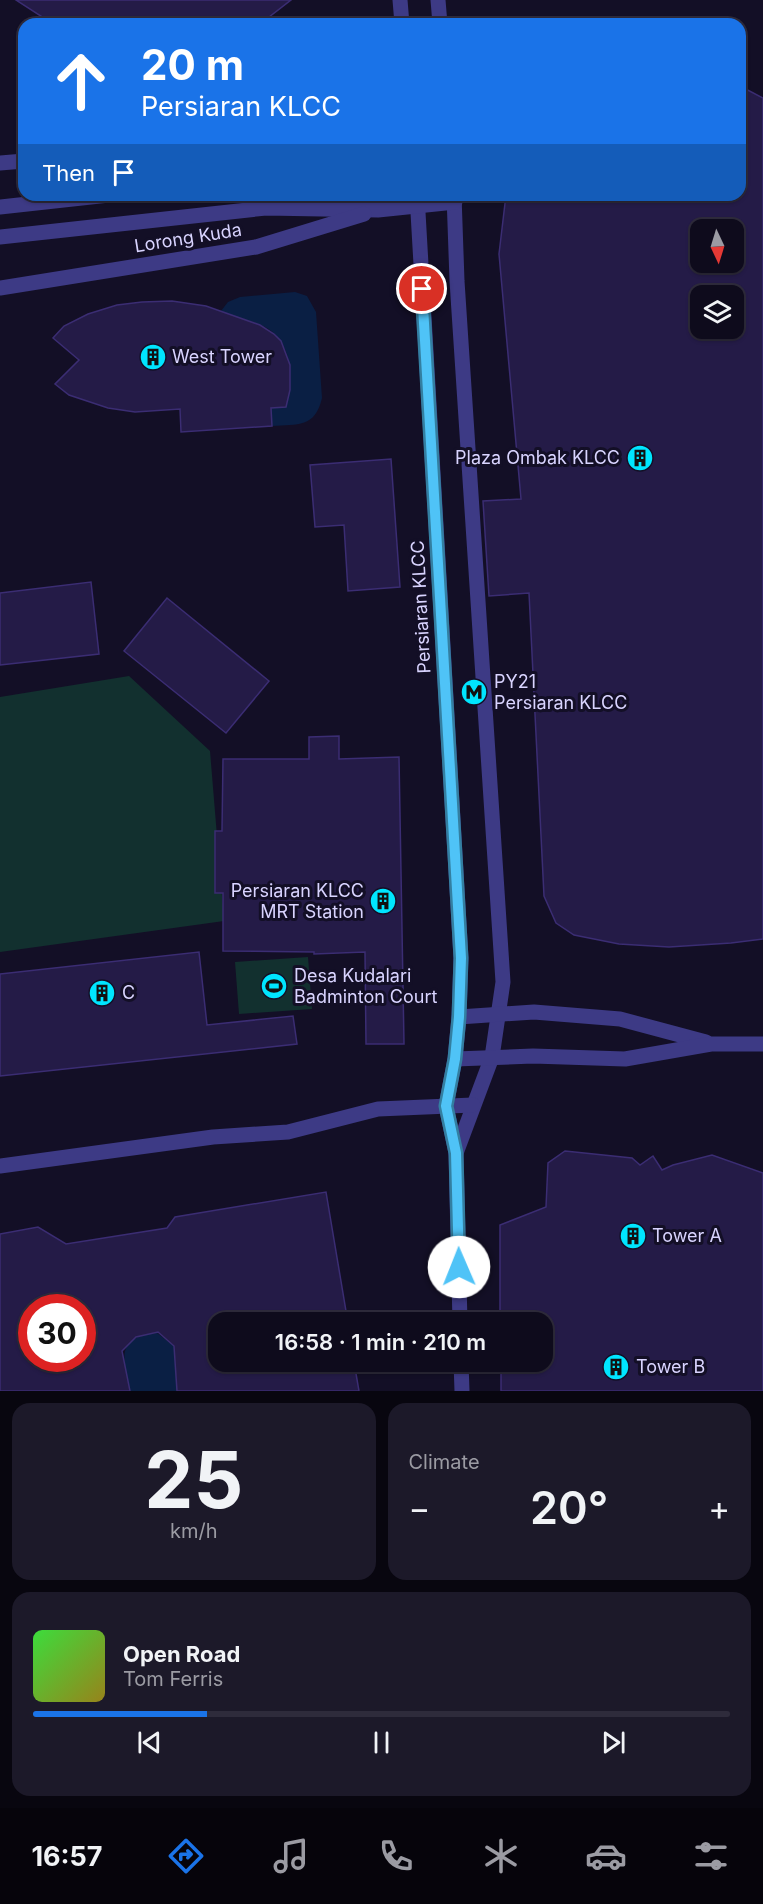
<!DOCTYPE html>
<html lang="en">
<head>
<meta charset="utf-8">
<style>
	:root { --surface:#0e0b1c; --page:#1c1929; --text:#f1f3f6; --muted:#9b9ba3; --line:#2e2b3b; --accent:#1a73e8 }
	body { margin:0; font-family:Inter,sans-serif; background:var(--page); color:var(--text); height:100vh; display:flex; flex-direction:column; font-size:22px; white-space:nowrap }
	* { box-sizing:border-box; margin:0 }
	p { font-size:20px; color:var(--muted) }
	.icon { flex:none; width:33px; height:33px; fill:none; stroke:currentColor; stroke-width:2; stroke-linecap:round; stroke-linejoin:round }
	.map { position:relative; height:1391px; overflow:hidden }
	.sheet { display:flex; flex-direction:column; gap:12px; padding:12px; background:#08060f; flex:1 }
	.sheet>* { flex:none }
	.top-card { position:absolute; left:18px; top:18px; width:728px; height:183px; border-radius:18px; box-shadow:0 2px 4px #0004,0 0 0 2px var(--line); background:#1a73e8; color:#fff; overflow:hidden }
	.needle { width:39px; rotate:176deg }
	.fabs { position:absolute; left:690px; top:219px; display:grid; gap:12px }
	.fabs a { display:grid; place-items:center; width:54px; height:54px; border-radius:12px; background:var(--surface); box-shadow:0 2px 4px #0004,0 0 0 2px var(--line); font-size:30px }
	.speed { position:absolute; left:18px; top:1294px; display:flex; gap:12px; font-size:30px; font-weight:700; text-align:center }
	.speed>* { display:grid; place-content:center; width:78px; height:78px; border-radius:50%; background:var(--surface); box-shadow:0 2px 4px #0004,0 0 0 2px var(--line); line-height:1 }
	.speed .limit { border:9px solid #d22; background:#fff; color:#111 }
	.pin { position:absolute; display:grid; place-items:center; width:51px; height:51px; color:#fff; margin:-26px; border:3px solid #fff; border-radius:50%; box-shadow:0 2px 6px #0007 }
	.me { position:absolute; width:66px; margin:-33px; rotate:359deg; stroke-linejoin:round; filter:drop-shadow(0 0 4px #0008) }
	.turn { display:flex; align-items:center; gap:21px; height:126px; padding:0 24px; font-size:27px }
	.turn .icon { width:78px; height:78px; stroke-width:2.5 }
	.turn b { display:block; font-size:42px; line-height:51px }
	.then { display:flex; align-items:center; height:57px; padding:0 24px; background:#0003; gap:12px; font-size:22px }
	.big { font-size:45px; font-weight:600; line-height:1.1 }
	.sheet .widget { flex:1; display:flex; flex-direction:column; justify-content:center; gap:9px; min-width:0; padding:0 21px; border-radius:18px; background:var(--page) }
	.sheet .dial { align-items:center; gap:0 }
	.dial b { font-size:78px; line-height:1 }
	.song { display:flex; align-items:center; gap:18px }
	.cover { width:72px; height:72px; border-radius:9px; background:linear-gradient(135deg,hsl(120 70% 55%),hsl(50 70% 35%)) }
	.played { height:6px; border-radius:3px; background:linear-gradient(90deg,var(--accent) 25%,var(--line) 25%) }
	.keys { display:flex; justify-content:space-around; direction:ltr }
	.heat { display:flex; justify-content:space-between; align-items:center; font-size:33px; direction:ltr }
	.sheet .tiles { flex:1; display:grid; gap:12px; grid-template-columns:1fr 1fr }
	.widget:last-child { grid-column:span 2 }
	.trip { position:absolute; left:208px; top:1312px; width:345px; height:60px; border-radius:18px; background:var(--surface); box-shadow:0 2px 4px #0004,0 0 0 2px var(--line); font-weight:600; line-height:60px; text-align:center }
	.tabs { display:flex; height:96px; justify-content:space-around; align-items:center; background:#06040b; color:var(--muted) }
	.tabs .icon { width:42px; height:42px }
	.tabs .current { color:var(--accent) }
	.tabs b { font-size:27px; color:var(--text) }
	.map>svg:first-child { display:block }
	.green { fill:#12302f }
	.water { fill:#0a1f44 }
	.building { fill:#241b47; stroke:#3b2d73; stroke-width:1.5; fill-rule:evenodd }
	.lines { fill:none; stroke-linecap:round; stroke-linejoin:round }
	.minor { stroke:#3d3a85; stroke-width:15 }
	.route-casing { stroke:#337fa1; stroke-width:15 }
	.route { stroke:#4fc3f7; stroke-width:10 }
	.labels { text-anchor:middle; stroke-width:6; stroke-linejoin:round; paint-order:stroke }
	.street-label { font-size:18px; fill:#d9d4ff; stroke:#130f26 }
	.poi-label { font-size:18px; fill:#d9d4ff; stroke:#130f26; text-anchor:start }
</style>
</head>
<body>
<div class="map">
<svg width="763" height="1391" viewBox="0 0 763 1391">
	<rect width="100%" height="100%" fill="#130f26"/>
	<g class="green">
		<polygon points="129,676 210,751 224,921 0,952 0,697"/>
		<polygon points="308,957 312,1009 239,1014 235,962"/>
	</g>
	<g class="water">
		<path d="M295,292L307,296L316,312L322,398C315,428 298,424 272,426L271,408L286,407C293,380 294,343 265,327C252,320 236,318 221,311L228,302L240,297Z"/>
		<path d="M157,1333L174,1346L180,1391H130C124,1359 114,1337 157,1333Z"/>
	</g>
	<g class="building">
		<polygon points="16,0 291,0 260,24 53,24"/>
		<path d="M740,86L763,98V939L731,943L669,947L619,944L574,935L556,923L544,896L529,593L489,596L483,501L521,499L499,254L506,195H740ZM700,230H734V262H700ZM700,296H734V328H700Z"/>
		<polygon points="172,301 206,306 260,325 274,334 281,341 290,365 290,390 286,407 271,408 272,426 181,432 180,409 135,412 108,408 69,395 55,384 79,360 53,338 64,326 88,314 117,305 142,302"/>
		<polygon points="391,459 400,587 348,591 344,525 315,527 310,465"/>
		<polygon points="91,582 99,654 0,665 0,593"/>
		<polygon points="167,598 269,681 226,733 124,651"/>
		<polygon points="339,736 339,759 399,757 404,1044 366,1044 365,952 314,954 314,952 223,951 223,893 215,893 215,831 222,831 223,759 309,759 309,737"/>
		<polygon points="199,952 207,1025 293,1016 297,1044 0,1076 0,974"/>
		<polygon points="565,1151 632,1158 640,1165 653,1156 662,1170 673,1165 712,1155 763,1173 763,1391 501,1391 501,1362 543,1362 543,1323 500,1323 500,1225 546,1207 548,1163"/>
		<path d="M326,1192L348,1323H219V1362H354L359,1391H177L174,1346L158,1332L136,1337L122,1351L130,1391H0V1234L38,1227L66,1244L167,1228L175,1217ZM32,1308H82V1359H32Z"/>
	</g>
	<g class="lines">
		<g class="minor">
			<polyline points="400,0 402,24"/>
			<polyline points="438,0 440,24"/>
			<polyline points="0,163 24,161"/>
			<polyline points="417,195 461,958 459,1017 455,1059 446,1106 456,1153 460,1323"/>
			<polyline points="454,195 457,281 503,982 492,1057 456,1153"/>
			<polyline points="0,207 109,195"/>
			<polyline points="0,237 266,208 378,210 455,202"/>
			<polyline points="0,288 256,247 364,214"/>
			<polyline points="459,1017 534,1012 620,1019 706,1042"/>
			<polyline points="455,1059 533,1056 625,1059 711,1044 763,1044"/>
			<polyline points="0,1166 213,1137 288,1132 378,1109 473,1105"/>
			<polyline points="461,1362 462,1391"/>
		</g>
	</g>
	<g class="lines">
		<defs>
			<polyline id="route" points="422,289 461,958 459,1017 455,1059 446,1106 456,1153 459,1267"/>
		</defs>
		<use href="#route" class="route-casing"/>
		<use href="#route" class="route"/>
	</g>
	<defs>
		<symbol id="building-disc" viewBox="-11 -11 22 22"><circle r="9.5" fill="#00e5ff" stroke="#130f26"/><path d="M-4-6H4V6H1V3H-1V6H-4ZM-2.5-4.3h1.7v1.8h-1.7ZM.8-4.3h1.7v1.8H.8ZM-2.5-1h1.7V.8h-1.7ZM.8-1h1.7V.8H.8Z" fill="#111"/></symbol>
		<symbol id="metro-disc" viewBox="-11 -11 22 22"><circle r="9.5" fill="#00e5ff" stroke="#130f26"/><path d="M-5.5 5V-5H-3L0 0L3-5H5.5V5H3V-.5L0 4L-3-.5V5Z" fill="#111"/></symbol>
		<symbol id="stadium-disc" viewBox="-11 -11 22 22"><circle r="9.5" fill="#00e5ff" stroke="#130f26"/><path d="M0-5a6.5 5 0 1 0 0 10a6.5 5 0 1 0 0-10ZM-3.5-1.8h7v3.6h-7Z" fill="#111"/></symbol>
	</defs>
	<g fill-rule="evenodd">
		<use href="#building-disc" x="138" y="342" width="30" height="30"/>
		<use href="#building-disc" x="625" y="443" width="30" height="30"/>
		<use href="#metro-disc" x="459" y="677" width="30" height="30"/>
		<use href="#building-disc" x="368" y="886" width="30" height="30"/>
		<use href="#stadium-disc" x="259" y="971" width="30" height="30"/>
		<use href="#building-disc" x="87" y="978" width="30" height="30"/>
		<use href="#building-disc" x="618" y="1221" width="30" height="30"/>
		<use href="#building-disc" x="601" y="1352" width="30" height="30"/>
	</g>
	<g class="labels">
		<g class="street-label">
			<text transform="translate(188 238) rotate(-9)" y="6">Lorong Kuda</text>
			<text transform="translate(421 607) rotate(-93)" y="6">Persiaran KLCC</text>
		</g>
		<g class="poi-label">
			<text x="172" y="363">West Tower</text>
			<text x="620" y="464" text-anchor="end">Plaza Ombak KLCC</text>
			<text x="494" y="688">PY21<tspan x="494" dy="21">Persiaran KLCC</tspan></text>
			<text x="364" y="897" text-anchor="end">Persiaran KLCC<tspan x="364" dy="21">MRT Station</tspan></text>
			<text x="294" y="982">Desa Kudalari<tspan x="294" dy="21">Badminton Court</tspan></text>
			<text x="122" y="999">C</text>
			<text x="652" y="1242">Tower A</text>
			<text x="636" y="1373">Tower B</text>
		</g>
	</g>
</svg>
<div class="fabs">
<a><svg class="needle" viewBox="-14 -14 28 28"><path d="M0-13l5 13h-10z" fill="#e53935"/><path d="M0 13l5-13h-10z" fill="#9b9ba3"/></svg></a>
<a><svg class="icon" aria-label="layers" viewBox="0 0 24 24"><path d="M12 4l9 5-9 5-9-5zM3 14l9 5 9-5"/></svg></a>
</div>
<div class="speed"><div class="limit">30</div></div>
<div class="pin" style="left:422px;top:289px;background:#d93025"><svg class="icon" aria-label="arrive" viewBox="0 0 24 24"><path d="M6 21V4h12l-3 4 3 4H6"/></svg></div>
<svg class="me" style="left:459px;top:1267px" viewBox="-20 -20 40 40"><circle r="19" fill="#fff"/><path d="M0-13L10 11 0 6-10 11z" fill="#4fc3f7"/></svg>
<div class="trip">16:58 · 1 min · 210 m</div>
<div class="top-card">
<div class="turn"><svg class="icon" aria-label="ahead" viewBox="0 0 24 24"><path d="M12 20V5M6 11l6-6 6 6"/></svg><div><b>20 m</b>Persiaran KLCC</div></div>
<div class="then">Then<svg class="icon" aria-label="arrive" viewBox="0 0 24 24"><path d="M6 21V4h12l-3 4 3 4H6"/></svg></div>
</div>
</div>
<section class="sheet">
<div class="tiles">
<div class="widget dial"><b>25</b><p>km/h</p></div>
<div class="widget"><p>Climate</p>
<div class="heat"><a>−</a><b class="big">20°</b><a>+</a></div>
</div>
<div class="widget">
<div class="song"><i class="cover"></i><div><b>Open Road</b><p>Tom Ferris</p></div></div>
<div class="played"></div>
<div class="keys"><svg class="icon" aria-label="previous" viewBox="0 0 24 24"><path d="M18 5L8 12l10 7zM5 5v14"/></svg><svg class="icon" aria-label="pause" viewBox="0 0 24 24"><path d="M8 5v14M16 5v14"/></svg><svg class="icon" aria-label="next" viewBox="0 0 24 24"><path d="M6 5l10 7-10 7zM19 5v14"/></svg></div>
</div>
</div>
</section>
<nav class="tabs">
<b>16:57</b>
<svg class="icon current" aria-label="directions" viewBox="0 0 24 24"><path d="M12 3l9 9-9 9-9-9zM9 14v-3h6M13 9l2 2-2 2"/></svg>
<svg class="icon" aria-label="music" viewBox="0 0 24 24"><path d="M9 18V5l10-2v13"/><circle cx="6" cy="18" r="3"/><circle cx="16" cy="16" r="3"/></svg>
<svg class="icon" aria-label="phone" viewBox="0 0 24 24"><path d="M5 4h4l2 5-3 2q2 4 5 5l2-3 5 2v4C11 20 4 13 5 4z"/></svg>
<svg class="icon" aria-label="climate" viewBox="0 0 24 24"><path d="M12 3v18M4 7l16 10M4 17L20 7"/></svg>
<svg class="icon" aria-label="car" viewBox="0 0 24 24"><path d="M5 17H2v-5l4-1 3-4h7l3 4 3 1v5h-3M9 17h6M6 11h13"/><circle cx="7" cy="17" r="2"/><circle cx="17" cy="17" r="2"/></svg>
<svg class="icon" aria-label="filters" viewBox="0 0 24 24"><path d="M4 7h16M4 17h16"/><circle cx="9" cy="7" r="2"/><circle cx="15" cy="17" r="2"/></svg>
</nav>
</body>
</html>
